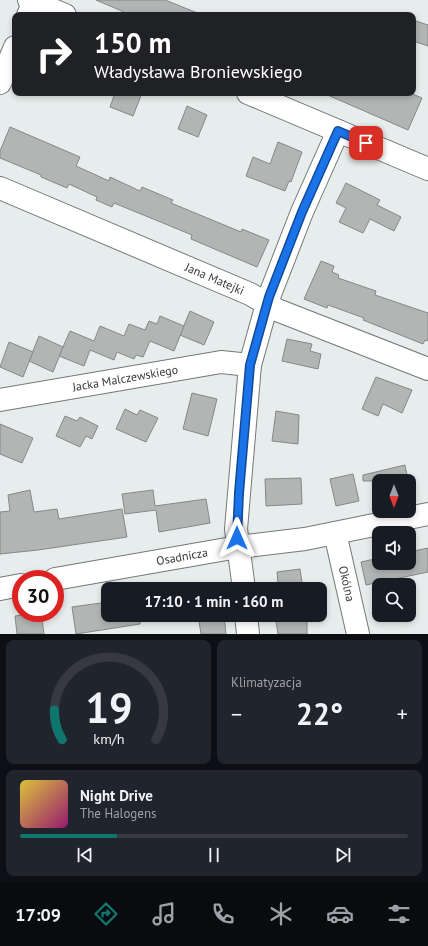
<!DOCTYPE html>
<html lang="pl">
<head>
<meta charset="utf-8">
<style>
	:root { --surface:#171b24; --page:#20242c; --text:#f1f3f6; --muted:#9ea1a6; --line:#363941; --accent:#0f766e }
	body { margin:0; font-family:"PT Sans",sans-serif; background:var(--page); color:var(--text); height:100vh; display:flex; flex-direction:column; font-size:15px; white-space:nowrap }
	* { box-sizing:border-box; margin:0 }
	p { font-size:13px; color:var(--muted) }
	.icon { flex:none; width:22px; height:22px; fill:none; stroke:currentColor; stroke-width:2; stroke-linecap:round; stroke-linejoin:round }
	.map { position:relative; height:634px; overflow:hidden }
	.side { display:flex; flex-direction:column; gap:6px; padding:6px; background:#0d0f14; flex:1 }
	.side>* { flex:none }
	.guide { position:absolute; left:12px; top:12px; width:404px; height:84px; border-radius:8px; box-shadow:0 2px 6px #0003; background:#202124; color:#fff; overflow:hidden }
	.needle { width:26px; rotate:180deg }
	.fabs { position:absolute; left:372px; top:474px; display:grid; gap:8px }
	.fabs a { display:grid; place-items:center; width:44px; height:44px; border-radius:8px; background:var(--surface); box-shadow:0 2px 6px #0003; font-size:20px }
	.speed { position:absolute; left:12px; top:570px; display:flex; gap:8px; font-size:20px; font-weight:700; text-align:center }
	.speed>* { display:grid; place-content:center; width:52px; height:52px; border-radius:50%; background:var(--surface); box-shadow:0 2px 6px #0003; line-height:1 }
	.speed .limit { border:6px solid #d22; background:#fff; color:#111 }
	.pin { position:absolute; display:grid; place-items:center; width:34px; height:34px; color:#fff; margin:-17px; border-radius:8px; box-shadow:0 2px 6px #0006 }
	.me { position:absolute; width:44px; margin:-22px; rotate:0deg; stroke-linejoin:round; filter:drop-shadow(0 0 3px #0008) }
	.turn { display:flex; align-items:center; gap:14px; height:84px; padding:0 16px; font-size:18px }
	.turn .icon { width:52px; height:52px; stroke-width:2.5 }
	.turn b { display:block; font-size:28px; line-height:34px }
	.big { font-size:30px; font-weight:700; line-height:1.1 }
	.side .widget { flex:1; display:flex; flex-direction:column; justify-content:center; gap:6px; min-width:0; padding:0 14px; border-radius:8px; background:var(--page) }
	.side .dial { align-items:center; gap:0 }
	.dial svg { height:104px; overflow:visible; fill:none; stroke:var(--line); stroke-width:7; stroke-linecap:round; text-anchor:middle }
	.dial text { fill:var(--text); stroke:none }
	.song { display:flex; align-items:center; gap:12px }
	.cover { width:48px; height:48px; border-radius:6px; background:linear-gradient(135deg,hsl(50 70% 55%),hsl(320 70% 35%)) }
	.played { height:4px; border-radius:2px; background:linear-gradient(90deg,var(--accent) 25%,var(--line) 25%) }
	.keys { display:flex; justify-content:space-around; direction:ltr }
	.heat { display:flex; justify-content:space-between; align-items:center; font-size:22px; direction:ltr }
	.side .tiles { flex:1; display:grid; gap:6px; grid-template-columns:1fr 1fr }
	.widget:last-child { grid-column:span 2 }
	.trip { position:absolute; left:101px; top:582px; width:226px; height:40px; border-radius:8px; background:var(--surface); box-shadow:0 2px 6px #0003; font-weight:700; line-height:40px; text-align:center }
	.menu { display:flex; height:64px; justify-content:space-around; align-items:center; background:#090b0e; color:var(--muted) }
	.menu .icon { width:28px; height:28px }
	.menu .on { color:var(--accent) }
	.menu b { font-size:18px; color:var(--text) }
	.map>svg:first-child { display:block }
	.building { fill:#b1b6b5; stroke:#848888 }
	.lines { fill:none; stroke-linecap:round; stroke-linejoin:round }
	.street-casing { stroke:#747877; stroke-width:24 }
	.secondary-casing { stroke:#747877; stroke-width:24 }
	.street { stroke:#fff; stroke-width:22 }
	.secondary { stroke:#fff; stroke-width:22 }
	.route-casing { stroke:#114b97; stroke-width:10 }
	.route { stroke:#1a73e8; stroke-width:7 }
	.labels { text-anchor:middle; stroke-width:3; stroke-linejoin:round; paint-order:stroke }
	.street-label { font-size:12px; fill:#373939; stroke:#fff }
</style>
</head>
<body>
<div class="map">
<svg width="428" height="634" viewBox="0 0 428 634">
	<rect width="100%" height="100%" fill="#e7edec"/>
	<g class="building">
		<polygon points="96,0 165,0 200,14 131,15"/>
		<polygon points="413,20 428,25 428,46 413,41"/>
		<polygon points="115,93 142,93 133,116 110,107"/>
		<polygon points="323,93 410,93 422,98 408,130"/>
		<polygon points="187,106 207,115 198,137 178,129"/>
		<polygon points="10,127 80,157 76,166 109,181 110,177 140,191 142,187 173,200 171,203 241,232 242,229 269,240 257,267 191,239 192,235 163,223 114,203 112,207 96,200 97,197 69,184 67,188 41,177 41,175 0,158 0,151"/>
		<polygon points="278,142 302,152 291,182 289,181 285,191 246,176 253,157 270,164"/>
		<polygon points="346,183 380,200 377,205 401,217 394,231 370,219 363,233 339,222 346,208 336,203"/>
		<polygon points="321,261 334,266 332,272 339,275 338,278 376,291 375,295 428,313 428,341 425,340 423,344 363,320 364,318 328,305 327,308 304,299"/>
		<polygon points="190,311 214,322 204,345 180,335"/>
		<polygon points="160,316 184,326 174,351 150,341 143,357 136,355 134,359 117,352 114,360 90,350 84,366 59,356 70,331 94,341 100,326 124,336 129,324 145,330 149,321 157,324"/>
		<polygon points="39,336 63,347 53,372 29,361"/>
		<polygon points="287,339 312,344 310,351 321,354 318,369 282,361"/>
		<polygon points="9,342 33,352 23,377 0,367"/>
		<polygon points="376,377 412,390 402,413 383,404 378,416 362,409"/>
		<polygon points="192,393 217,399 208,436 183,429"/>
		<polygon points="125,409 137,415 140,410 158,418 146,442 116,429"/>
		<polygon points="276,411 299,415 298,444 272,441"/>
		<polygon points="65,416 77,421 80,417 98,426 92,439 86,436 80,447 56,436"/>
		<polygon points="0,424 33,438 22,463 0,454"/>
		<polygon points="405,465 408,481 363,481 363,475"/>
		<polygon points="353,474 359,501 336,506 330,479"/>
		<polygon points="301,478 302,504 266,506 265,479"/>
		<polygon points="30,490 34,512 57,509 59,519 122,509 127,537 38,550 0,554 0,512 10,511 8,495"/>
		<polygon points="153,490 155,506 206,499 210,523 159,532 156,510 125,514 122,494"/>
		<polygon points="428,548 428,572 366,585 361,562 379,558 379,563 409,563 409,552"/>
		<polygon points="300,569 303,589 275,589 274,583 278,582 277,572"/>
		<polygon points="108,602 108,615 140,615 140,624 76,634 72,607"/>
		<polygon points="35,613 41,613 44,634 17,634 15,616"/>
		<polygon points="198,615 224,615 226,634 201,634"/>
		<polygon points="275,615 307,615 307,634 278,634"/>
	</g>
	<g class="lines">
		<defs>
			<g id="street">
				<polyline points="28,15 34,2"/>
				<polyline points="0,83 15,47"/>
				<path id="s1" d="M0,188L250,294L277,310L428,369"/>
				<path id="s2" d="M0,400L221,362L250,365"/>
				<path id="s3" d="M335,533L358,634"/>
				<path id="s4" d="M55,579L238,547L305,539L428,514"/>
				<polyline points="0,589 21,585"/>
				<polyline points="244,589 236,529 250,365 269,297 302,212 338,131"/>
				<polyline points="246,615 248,634"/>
			</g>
			<g id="secondary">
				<polyline points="29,0 65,15"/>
				<polyline points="248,93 428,169"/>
			</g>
		</defs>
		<use href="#street" class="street-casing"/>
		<use href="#secondary" class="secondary-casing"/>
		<use href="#street" class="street"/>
		<use href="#secondary" class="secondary"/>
	</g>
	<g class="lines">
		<defs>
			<polyline id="route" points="237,538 239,493 250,365 269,297 302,212 338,131 366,143"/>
		</defs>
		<use href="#route" class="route-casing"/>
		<use href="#route" class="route"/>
	</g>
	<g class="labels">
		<g class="street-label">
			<text dy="4" stroke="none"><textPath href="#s1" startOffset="233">Jana Matejki</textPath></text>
			<text dy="4" stroke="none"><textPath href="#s2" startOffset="127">Jacka Malczewskiego</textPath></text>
			<text dy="4" stroke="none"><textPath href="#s4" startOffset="129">Osadnicza</textPath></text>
			<text dy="4" stroke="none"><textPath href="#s3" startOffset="52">Okólna</textPath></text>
		</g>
	</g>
</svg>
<div class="fabs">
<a><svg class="needle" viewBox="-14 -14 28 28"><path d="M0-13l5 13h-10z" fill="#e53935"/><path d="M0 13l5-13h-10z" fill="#9ea1a6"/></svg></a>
<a><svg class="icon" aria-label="sound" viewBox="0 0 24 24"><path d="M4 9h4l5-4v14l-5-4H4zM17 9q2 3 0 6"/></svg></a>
<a><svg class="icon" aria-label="search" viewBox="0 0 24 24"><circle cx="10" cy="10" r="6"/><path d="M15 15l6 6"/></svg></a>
</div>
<div class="speed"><div class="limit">30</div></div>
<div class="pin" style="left:366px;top:143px;background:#d93025"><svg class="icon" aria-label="arrive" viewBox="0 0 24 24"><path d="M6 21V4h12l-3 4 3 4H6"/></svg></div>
<svg class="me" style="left:237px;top:538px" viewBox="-20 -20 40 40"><path d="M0-17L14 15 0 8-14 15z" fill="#1a73e8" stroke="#fff" stroke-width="4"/></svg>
<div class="trip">17:10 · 1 min · 160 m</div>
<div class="guide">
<div class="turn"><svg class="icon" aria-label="right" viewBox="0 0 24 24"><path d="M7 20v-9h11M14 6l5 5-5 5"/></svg><div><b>150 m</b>Władysława Broniewskiego</div></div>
</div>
</div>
<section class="side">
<div class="tiles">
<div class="widget dial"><svg viewBox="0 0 100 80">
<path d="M14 69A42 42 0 1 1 86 69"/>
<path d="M14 69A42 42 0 0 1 8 46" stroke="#0f766e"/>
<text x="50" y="56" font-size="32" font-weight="700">19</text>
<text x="50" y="72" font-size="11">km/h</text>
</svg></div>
<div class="widget"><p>Klimatyzacja</p>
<div class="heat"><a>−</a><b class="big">22°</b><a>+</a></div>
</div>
<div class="widget">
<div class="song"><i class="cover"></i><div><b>Night Drive</b><p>The Halogens</p></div></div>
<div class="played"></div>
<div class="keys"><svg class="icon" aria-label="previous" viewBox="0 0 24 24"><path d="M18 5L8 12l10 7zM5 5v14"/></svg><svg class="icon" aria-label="pause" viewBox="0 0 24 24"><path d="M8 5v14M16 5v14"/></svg><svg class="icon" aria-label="next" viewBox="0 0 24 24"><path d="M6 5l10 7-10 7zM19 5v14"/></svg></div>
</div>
</div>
</section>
<nav class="menu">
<b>17:09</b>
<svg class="icon on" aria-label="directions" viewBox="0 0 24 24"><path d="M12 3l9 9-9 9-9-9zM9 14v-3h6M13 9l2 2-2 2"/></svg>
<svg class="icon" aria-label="music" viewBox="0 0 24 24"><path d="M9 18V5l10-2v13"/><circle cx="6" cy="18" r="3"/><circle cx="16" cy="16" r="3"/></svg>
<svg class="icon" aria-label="phone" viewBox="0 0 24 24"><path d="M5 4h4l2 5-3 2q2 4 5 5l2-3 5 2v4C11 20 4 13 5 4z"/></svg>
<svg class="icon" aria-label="climate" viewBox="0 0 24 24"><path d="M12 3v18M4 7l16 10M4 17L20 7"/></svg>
<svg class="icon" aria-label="car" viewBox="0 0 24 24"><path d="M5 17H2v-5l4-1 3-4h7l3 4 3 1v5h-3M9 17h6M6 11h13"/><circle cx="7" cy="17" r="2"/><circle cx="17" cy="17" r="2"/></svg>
<svg class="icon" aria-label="filters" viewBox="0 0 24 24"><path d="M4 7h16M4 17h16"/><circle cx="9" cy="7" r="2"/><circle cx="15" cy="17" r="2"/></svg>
</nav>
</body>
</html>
